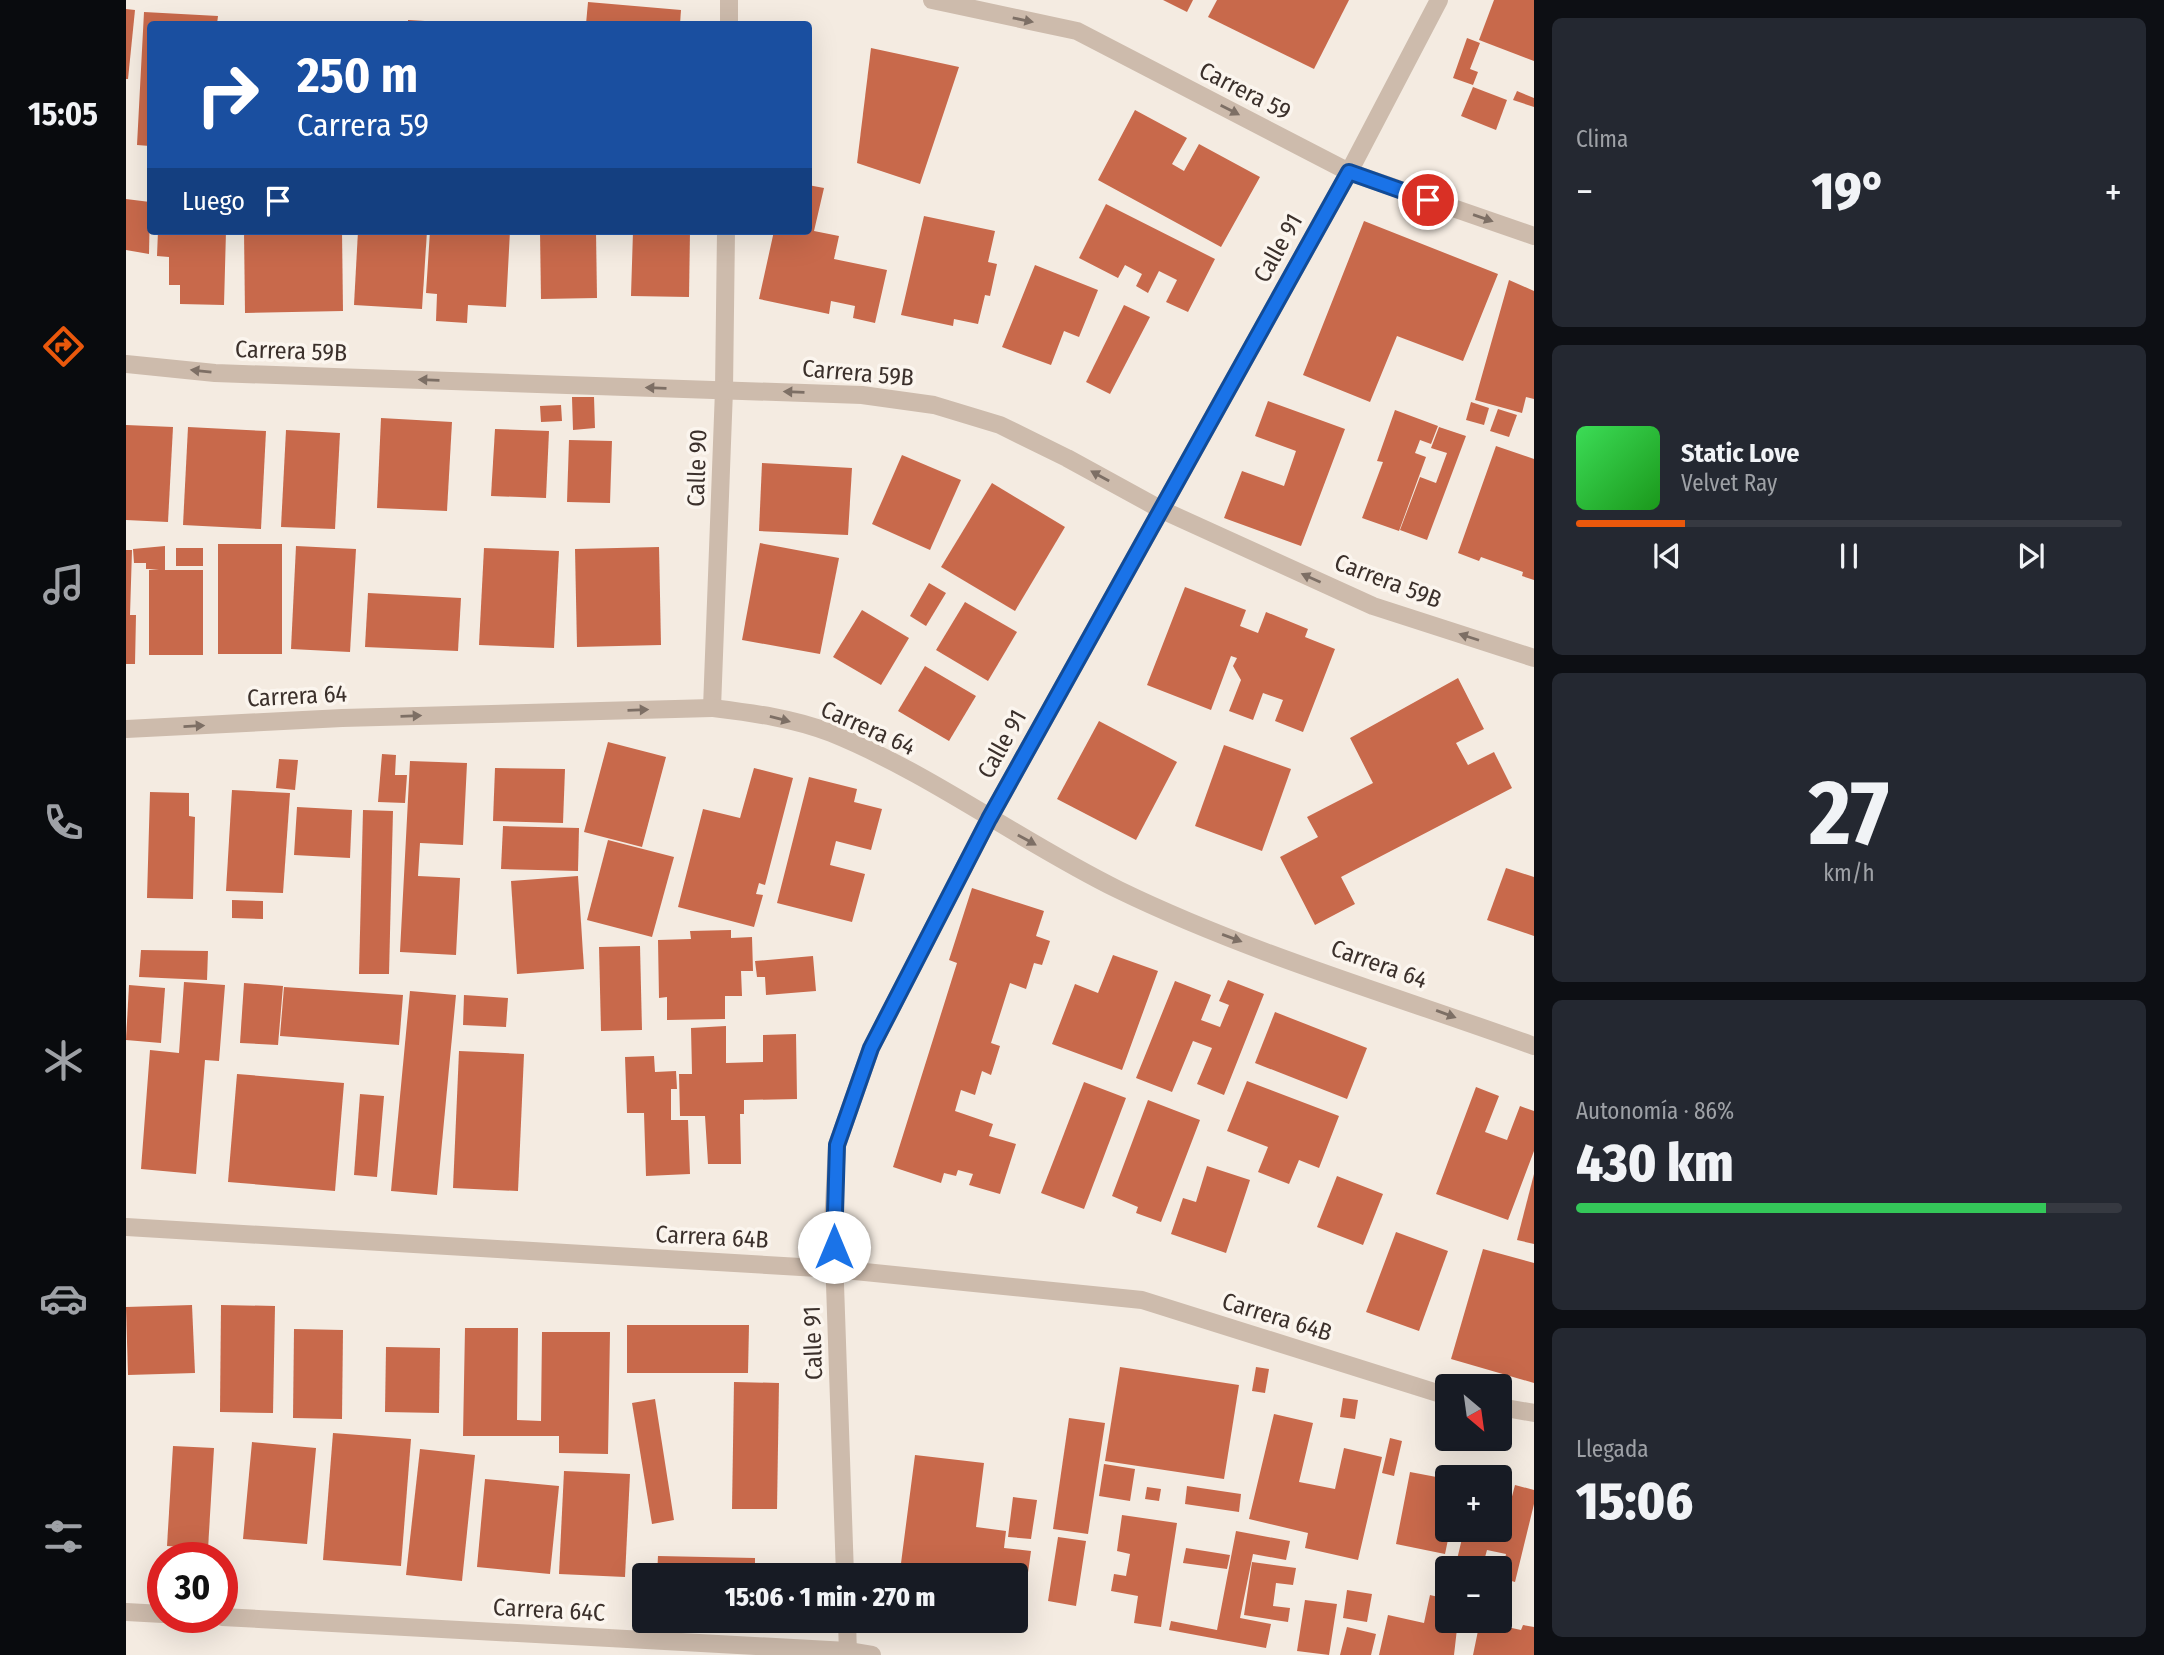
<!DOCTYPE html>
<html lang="es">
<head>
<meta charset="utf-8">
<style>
	:root { --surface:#171b24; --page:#242831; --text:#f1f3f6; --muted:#9ea1a6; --line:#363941; --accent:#ea580c }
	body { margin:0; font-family:"Fira Sans Condensed",sans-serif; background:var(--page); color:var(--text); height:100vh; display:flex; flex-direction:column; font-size:26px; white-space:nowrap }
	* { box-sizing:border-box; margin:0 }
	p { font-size:23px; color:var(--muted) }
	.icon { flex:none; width:38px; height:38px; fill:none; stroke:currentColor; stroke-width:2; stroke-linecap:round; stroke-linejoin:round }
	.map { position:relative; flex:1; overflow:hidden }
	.details { display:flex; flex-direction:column; gap:18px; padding:18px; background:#0d0f14; width:630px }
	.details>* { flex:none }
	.top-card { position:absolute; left:21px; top:21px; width:665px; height:214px; border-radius:7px; box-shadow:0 7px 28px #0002; background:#1a4fa0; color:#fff; overflow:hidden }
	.needle { width:46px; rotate:151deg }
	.tools { position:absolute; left:1309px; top:1374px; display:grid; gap:14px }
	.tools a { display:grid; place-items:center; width:77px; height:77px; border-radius:7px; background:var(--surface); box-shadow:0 7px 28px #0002; font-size:35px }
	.speed { position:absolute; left:21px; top:1542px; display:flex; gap:14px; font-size:35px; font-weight:700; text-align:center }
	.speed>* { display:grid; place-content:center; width:91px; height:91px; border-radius:50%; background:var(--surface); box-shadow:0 7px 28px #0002; line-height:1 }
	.speed .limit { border:10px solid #d22; background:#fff; color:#111 }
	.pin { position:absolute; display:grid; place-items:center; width:60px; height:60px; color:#fff; margin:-30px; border:4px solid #fff; border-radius:50%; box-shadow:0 2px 7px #0007 }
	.me { position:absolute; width:77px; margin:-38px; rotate:0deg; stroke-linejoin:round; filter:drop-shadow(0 0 5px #0008) }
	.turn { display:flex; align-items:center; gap:24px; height:147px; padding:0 35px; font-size:32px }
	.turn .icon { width:91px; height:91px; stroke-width:2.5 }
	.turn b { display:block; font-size:49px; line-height:60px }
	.then { display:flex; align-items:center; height:66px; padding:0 35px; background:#0003; gap:14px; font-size:26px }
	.big { font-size:52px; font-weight:800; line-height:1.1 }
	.details .tile { flex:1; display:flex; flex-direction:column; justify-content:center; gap:10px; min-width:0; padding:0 24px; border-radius:10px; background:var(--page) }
	.details .dial { align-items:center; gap:0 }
	.dial b { font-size:91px; line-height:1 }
	.song { display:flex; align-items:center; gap:21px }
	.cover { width:84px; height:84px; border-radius:10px; background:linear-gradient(135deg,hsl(130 70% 55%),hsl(120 70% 35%)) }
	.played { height:7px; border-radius:4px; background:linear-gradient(90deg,var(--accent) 20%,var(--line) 20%) }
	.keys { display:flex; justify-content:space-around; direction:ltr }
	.heat { display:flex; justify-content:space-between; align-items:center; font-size:38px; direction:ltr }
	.charge { height:10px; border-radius:5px; background:linear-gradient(90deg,#34c759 86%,var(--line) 0) }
	.trip { position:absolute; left:506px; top:1563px; width:396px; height:70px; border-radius:7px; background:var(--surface); box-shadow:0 7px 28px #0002; font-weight:800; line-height:70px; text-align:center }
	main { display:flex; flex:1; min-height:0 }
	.menu { display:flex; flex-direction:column; width:126px; justify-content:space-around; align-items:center; background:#090b0e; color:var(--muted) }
	.menu .icon { width:49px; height:49px }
	.menu .current { color:var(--accent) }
	.menu b { font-size:32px; color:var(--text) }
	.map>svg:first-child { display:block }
	.building { fill:#c8694b }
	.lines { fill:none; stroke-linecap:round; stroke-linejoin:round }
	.minor { stroke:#cdbbac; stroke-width:18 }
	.tertiary { stroke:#cdbbac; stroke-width:18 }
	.oneway { fill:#7d6f65 }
	.route-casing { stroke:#114b97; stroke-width:18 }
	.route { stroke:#1a73e8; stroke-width:12 }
	.labels { text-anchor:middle; stroke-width:7; stroke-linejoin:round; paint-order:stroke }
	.street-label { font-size:24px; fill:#3b302b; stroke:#fbf5ee }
</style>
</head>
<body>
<main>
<nav class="menu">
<b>15:05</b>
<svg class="icon current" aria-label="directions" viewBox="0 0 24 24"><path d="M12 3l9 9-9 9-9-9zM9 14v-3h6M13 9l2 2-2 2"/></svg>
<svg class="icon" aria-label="music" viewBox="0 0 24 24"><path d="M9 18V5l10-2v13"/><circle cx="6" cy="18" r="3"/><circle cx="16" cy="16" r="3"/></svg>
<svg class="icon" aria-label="phone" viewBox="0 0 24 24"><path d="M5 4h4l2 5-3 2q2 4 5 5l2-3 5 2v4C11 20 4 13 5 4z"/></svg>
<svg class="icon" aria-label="climate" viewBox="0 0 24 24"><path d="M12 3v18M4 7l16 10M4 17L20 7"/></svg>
<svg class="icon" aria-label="car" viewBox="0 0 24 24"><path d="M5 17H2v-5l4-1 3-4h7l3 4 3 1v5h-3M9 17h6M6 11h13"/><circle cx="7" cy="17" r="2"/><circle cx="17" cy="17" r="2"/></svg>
<svg class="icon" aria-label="filters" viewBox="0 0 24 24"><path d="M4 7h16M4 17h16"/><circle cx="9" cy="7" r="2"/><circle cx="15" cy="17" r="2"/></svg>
</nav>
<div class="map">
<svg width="1408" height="1655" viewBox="0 0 1408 1655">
	<rect width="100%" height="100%" fill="#f4ebe1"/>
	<g class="building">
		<polygon points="1037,0 1067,0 1061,12"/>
		<polygon points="1091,0 1223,0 1188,69 1082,17"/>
		<polygon points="1368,0 1408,0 1408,61 1353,40"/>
		<polygon points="462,2 555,10 554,24 460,24"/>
		<polygon points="0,9 9,10 2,79 0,79"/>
		<polygon points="18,12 92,16 91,24 24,24 24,146 11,145"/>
		<polygon points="282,20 316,22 316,24 282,24"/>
		<polygon points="1341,38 1354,43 1344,69 1352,72 1347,85 1327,78"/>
		<polygon points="745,48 833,67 794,184 731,163"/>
		<polygon points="1347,87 1381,100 1370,130 1335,116"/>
		<polygon points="1391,91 1408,98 1408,107 1387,100"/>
		<polygon points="1009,110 1061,138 1046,164 1058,171 1073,144 1134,177 1095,247 972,180"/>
		<polygon points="682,185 698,188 688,231 713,236 708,259 761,270 749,323 727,318 729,306 705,301 703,314 633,299 648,231 682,231"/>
		<polygon points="0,199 24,202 23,254 0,250"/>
		<polygon points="980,204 1089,259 1062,312 1040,302 1051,280 1033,271 1022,293 1010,286 1016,274 999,265 992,278 953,258"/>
		<polygon points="798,216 869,231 862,262 871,264 864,296 859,295 852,324 828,319 827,326 775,315"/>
		<polygon points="1238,221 1372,274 1337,361 1271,336 1244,402 1177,375"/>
		<polygon points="32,231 100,231 98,305 54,304 54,285 43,285 43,257 31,256"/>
		<polygon points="118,231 216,231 217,311 119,313"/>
		<polygon points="232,231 301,231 296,309 228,305"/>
		<polygon points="304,231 384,231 380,307 342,305 341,323 310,321 311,294 300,293"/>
		<polygon points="414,231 470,231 471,298 415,299"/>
		<polygon points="507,231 564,231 563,297 505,296"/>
		<polygon points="909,265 972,290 953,337 938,331 925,365 876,347"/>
		<polygon points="1383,280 1408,291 1408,399 1400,397 1396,413 1349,400"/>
		<polygon points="998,305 1024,317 984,394 960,382"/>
		<polygon points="446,397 468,397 469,428 447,430"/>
		<polygon points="1142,401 1219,429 1175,546 1098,518 1116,471 1158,486 1170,451 1129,436"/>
		<polygon points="1345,402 1363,408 1358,425 1340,420"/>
		<polygon points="435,405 436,421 415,422 414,406"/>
		<polygon points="1372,409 1391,415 1383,437 1364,431"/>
		<polygon points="1269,410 1312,426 1305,444 1294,440 1289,453 1300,457 1273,531 1236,518 1257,462 1251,461"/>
		<polygon points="255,418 326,422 321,511 251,508"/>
		<polygon points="0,425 47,427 42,522 0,520"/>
		<polygon points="62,427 140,431 135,529 57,525"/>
		<polygon points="1313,427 1340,436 1301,540 1274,530 1294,477 1310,483 1321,453 1305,448"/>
		<polygon points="369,429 423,431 420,498 365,496"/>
		<polygon points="160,430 214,433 209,529 155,527"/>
		<polygon points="443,440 486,441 484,503 441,502"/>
		<polygon points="1370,446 1408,459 1408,580 1396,576 1397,572 1355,557 1353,561 1332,553"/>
		<polygon points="776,455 835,480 804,550 746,524"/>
		<polygon points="636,463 726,468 722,535 633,531"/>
		<polygon points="866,483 939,527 889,611 815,567"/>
		<polygon points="634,543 713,558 694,654 616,640"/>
		<rect x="92" y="544" width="64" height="110"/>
		<polygon points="39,546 39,570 77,570 77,655 23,655 23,570 33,569 20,569 20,563 8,563 7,549"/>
		<polygon points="170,546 230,549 224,652 165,649"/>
		<polygon points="533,547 535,645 451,647 449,549"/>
		<rect x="50" y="548" width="27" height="18"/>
		<polygon points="358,548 433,551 428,648 353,645"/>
		<polygon points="0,550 6,550 4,615 10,615 9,664 0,664"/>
		<polygon points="803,583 820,593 800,626 784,616"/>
		<polygon points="1059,587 1120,610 1114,626 1132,633 1140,612 1182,629 1179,637 1209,649 1177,732 1149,721 1157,700 1137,693 1127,720 1103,711 1115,680 1107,666 1111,658 1105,656 1085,710 1021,685"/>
		<polygon points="242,593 335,598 332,651 239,647"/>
		<polygon points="839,602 891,632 862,681 810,650"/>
		<polygon points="736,610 783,638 755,685 707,657"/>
		<polygon points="799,666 850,696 823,741 772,711"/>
		<polygon points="1332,678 1358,729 1330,743 1342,765 1368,752 1386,788 1215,877 1229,904 1189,925 1154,857 1192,837 1181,817 1247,783 1224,738"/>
		<polygon points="973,721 1051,762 1010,840 931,799"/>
		<polygon points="482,742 540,757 516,847 458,832"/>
		<polygon points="1098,745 1165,769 1136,851 1069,826"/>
		<polygon points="256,754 270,755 269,775 281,775 279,803 252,802"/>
		<polygon points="153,759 172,760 169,790 150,788"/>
		<polygon points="284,761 341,763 337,845 294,843 292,876 334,878 330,955 274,952"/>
		<polygon points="369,768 439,769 437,823 367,821"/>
		<polygon points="628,768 667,778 639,885 633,883 630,894 637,895 628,927 552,907 577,809 614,818"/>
		<polygon points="683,777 731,789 728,802 756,809 745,850 710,841 704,865 739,874 726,922 651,903"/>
		<polygon points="106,790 164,793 157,893 100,891"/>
		<polygon points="24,792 63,793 63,816 69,817 67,899 21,898"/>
		<polygon points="171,807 226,810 224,858 168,855"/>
		<polygon points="237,810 267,811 263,974 233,974"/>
		<polygon points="377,826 453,828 452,871 375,869"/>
		<polygon points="482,840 548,857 526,937 461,920"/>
		<polygon points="1380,868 1408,877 1408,936 1361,920"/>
		<polygon points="452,876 458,969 391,974 385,881"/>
		<polygon points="846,888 918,911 910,936 924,941 916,965 908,963 900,989 884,983 865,1043 874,1046 865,1075 856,1071 849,1095 835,1090 829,1111 867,1124 863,1136 890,1144 874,1194 843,1185 847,1174 832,1170 830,1176 818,1173 815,1183 767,1167 831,963 823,960"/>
		<polygon points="106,900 137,901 137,919 106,918"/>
		<polygon points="605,930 605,938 626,937 627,971 615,971 616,996 599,996 599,1019 541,1020 541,997 533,998 532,940 565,939 564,931"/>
		<polygon points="514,946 516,1030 475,1031 473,947"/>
		<polygon points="15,950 82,951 81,980 13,977"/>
		<polygon points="987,955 1032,971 996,1070 926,1044 949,984 972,993"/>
		<polygon points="687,956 690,991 640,995 639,977 631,977 629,961"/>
		<polygon points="1102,980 1138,994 1098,1095 1071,1084 1086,1048 1067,1041 1046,1092 1010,1078 1049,981 1085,995 1075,1020 1094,1027 1103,1005 1093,1001"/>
		<polygon points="58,982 99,985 93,1061 79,1060 70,1174 15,1169 24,1050 53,1053"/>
		<polygon points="118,983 157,986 152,1045 114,1043"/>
		<polygon points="3,985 39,988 35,1043 0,1040"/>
		<polygon points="158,987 277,995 273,1045 154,1036"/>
		<polygon points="284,991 330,995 311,1195 265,1191"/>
		<polygon points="338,995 382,998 380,1027 337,1025"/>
		<polygon points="1149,1012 1241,1048 1221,1099 1129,1063"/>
		<polygon points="600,1026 600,1063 637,1062 637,1035 670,1034 671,1099 618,1100 618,1114 614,1114 615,1164 582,1164 579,1116 554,1116 553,1074 566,1074 565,1028"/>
		<polygon points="333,1051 398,1054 392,1191 327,1188"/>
		<polygon points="528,1056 529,1072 550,1071 551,1089 545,1089 545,1120 562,1120 564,1174 520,1176 518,1113 501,1113 499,1057"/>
		<polygon points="111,1074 218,1083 209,1191 102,1182"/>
		<polygon points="1121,1081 1213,1116 1193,1168 1173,1160 1163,1184 1132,1172 1142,1147 1101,1131"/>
		<polygon points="958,1082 1000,1098 958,1209 915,1193"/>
		<polygon points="1350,1087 1373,1096 1359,1132 1381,1140 1394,1106 1408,1111 1408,1151 1382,1220 1310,1194"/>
		<polygon points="234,1094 258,1096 251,1177 228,1175"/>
		<polygon points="1022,1100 1074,1120 1035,1222 1010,1213 1012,1207 986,1196"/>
		<polygon points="1081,1166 1124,1180 1100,1253 1045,1234 1057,1198 1070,1202"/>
		<polygon points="1408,1174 1408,1244 1391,1240"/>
		<polygon points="1211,1176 1257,1194 1237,1245 1191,1227"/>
		<polygon points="1270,1232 1322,1251 1293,1331 1240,1312"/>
		<polygon points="1357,1249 1408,1263 1408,1383 1325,1359"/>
		<polygon points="66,1305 69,1373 2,1375 0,1307"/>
		<polygon points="95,1305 149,1306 147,1413 94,1412"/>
		<polygon points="501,1325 623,1325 622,1373 501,1373"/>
		<polygon points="339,1328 392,1328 391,1420 415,1421 416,1332 484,1332 482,1454 433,1453 433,1436 337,1436"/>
		<polygon points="168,1329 217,1330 216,1419 167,1418"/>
		<polygon points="260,1347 314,1348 313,1413 259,1412"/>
		<polygon points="994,1367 1113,1385 1098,1479 979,1461"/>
		<polygon points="1130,1367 1143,1369 1139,1393 1126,1391"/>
		<polygon points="608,1382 653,1383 651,1509 606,1509"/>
		<polygon points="1217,1398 1232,1400 1229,1419 1214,1417"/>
		<polygon points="529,1399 548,1520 526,1524 506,1403"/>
		<polygon points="1148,1414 1187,1423 1173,1482 1209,1489 1218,1448 1256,1457 1232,1560 1179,1548 1182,1533 1123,1519"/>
		<polygon points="943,1418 979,1423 962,1534 927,1529"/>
		<polygon points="207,1433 285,1439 275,1566 197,1560"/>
		<polygon points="1264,1438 1276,1441 1268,1476 1256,1473"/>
		<polygon points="126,1442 190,1448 181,1544 117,1539"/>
		<polygon points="47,1446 88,1448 82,1549 41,1546"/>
		<polygon points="294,1449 349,1455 336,1581 280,1575"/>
		<polygon points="789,1455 858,1463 850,1527 880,1531 878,1548 905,1551 900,1587 889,1586 889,1575 808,1575 774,1571"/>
		<polygon points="978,1464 1009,1469 1004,1501 973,1496"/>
		<polygon points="438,1471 504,1474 499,1577 433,1574"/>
		<polygon points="1284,1472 1321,1479 1321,1509 1315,1526 1324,1530 1319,1554 1270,1544"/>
		<polygon points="359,1479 433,1486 424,1574 351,1567"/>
		<polygon points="1389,1485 1408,1490 1408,1504 1389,1582 1375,1578 1380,1554 1361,1550 1356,1568 1329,1568 1338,1530 1378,1527"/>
		<polygon points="1061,1486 1115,1494 1113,1512 1059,1504"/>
		<polygon points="1021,1487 1035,1489 1033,1501 1019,1499"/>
		<polygon points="887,1497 911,1500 905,1539 882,1537"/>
		<polygon points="996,1515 1051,1523 1035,1627 1008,1623 1012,1596 985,1591 988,1574 1000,1576 1004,1554 991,1551"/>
		<polygon points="1110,1531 1164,1541 1160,1560 1127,1554 1114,1618 1145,1624 1140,1648 1043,1630 1045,1621 1091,1630"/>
		<polygon points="932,1537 960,1541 950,1606 922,1601"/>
		<polygon points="1060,1548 1104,1555 1101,1569 1057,1563"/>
		<polygon points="532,1556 629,1558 629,1575 531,1575"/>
		<polygon points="1126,1562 1170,1568 1167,1585 1150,1583 1147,1606 1164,1608 1162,1622 1118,1615"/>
		<polygon points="1221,1590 1246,1594 1241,1622 1217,1618"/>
		<polygon points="1304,1595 1321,1599 1321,1620 1332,1620 1328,1655 1253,1655 1262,1615 1298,1623"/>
		<polygon points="1179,1600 1211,1604 1203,1655 1171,1651"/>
		<polygon points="1354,1621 1395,1630 1397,1625 1408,1627 1408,1655 1347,1655"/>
		<polygon points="1221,1627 1250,1634 1245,1655 1214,1655"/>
	</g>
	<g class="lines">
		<g class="minor">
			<polyline points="806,0 951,31 1223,172 1408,236"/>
			<polyline points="603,24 603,0"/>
			<polyline points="586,708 598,390 600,231"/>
			<polyline points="0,1227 709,1269 1016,1300 1321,1396"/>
			<polyline points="1374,1407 1408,1413"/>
			<polyline points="719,1575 707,1226 711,1145 745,1048 863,819 1223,172 1313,0"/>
			<polyline points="0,1612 37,1614"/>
			<polyline points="96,1617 722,1651 746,1655"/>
			<polyline points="721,1620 722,1655"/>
		</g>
		<g class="tertiary">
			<polyline points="0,364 89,373 736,395 808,405 874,425 941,458 1034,509 1247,606 1408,658"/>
			<path d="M0,729L216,718L586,708C626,713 667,718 705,733C806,774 895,842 993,890C1125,954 1270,996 1408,1046"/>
		</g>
	</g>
	<defs><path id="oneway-solid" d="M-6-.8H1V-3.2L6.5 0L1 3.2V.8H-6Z" transform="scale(1.75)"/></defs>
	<g class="oneway">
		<use href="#oneway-solid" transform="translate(897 20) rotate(12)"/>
		<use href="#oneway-solid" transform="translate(1104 110) rotate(27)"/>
		<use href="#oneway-solid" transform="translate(1357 218) rotate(19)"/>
		<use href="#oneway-solid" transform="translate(75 371) rotate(-174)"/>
		<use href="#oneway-solid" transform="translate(303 380) rotate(-178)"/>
		<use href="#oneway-solid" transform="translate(530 388) rotate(-178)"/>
		<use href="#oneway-solid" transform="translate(668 392) rotate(-178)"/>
		<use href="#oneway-solid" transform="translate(974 476) rotate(-151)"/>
		<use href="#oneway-solid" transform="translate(1185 578) rotate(-156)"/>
		<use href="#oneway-solid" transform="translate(1343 637) rotate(-162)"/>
		<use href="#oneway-solid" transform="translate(512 710) rotate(-2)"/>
		<use href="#oneway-solid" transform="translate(285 716) rotate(-2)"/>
		<use href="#oneway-solid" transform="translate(654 719) rotate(15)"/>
		<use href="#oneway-solid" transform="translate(68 726) rotate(-3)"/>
		<use href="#oneway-solid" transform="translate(901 840) rotate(29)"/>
		<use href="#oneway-solid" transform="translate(1106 938) rotate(20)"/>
		<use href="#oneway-solid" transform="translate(1320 1014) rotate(20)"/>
	</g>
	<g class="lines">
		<defs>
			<polyline id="route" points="708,1247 711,1145 745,1048 863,819 1223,172 1302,200"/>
		</defs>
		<use href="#route" class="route-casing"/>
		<use href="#route" class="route"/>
	</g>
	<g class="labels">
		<g class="street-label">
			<text transform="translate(1119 91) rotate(27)" y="8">Carrera 59</text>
			<text transform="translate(1152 248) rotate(-61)" y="8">Calle 91</text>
			<text transform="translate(165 351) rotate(2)" y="8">Carrera 59B</text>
			<text transform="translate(732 373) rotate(5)" y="8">Carrera 59B</text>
			<text transform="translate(571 468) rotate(-88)" y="8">Calle 90</text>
			<text transform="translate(1262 581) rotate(21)" y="8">Carrera 59B</text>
			<text transform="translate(171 696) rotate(-3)" y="8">Carrera 64</text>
			<text transform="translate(742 728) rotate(24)" y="8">Carrera 64</text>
			<text transform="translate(876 744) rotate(-61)" y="8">Calle 91</text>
			<text transform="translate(1253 964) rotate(20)" y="8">Carrera 64</text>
			<text transform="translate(586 1237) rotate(3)" y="8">Carrera 64B</text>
			<text transform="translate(1151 1317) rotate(17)" y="8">Carrera 64B</text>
			<text transform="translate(687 1343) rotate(-92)" y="8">Calle 91</text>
			<text transform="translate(423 1610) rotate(3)" y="8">Carrera 64C</text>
		</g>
	</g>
</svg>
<div class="tools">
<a><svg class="needle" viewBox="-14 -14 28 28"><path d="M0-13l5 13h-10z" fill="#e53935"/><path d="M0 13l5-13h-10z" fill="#9ea1a6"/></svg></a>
<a>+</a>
<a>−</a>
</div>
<div class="speed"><div class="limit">30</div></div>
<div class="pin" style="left:1302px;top:200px;background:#d93025"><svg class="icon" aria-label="arrive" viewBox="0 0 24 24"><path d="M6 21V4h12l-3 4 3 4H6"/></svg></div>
<svg class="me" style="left:708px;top:1247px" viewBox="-20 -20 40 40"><circle r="19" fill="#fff"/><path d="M0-13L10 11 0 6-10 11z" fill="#1a73e8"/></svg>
<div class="trip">15:06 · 1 min · 270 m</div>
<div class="top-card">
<div class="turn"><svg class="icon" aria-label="right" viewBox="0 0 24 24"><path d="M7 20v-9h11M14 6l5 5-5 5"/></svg><div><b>250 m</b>Carrera 59</div></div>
<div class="then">Luego<svg class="icon" aria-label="arrive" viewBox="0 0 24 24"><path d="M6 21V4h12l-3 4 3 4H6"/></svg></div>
</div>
</div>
<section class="details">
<div class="tile"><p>Clima</p>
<div class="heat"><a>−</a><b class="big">19°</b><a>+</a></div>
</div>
<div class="tile">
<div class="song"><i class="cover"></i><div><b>Static Love</b><p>Velvet Ray</p></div></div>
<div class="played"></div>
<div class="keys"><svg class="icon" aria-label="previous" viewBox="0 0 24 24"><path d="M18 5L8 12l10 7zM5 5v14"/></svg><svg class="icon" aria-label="pause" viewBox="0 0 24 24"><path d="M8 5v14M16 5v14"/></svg><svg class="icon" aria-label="next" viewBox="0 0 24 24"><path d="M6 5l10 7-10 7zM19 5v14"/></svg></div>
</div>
<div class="tile dial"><b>27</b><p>km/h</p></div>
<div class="tile"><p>Autonomía · 86%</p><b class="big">430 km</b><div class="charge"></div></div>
<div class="tile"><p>Llegada</p><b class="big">15:06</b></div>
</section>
</main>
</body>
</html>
